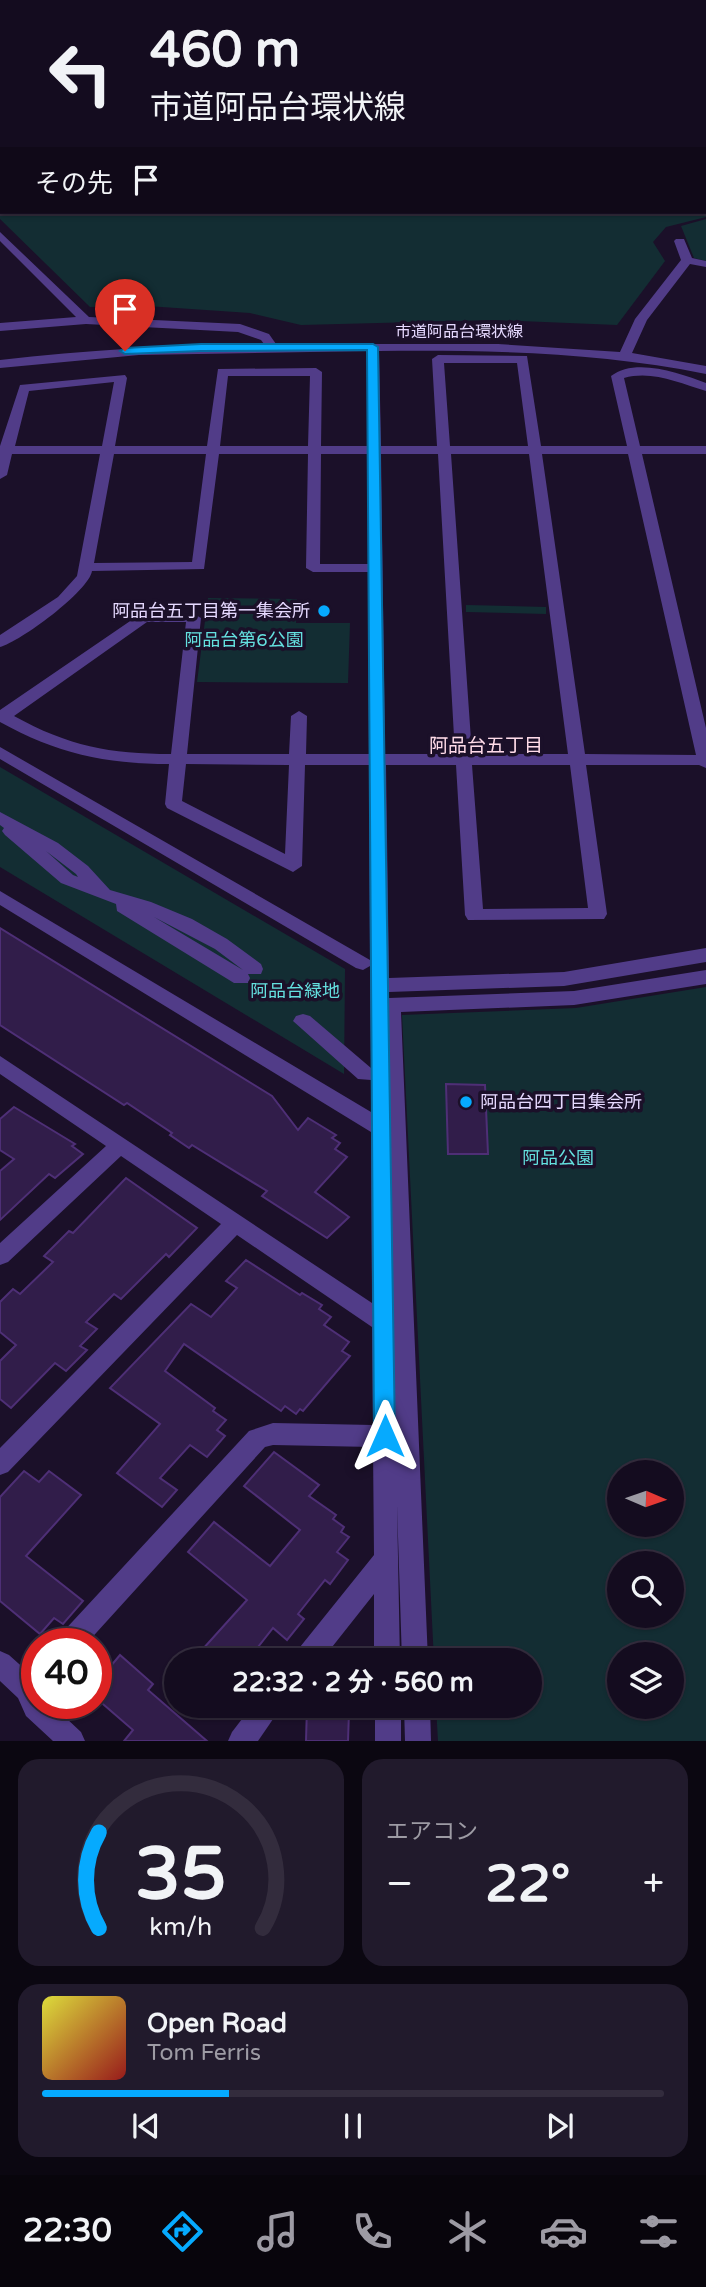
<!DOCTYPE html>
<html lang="ja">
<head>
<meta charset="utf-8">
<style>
	:root { --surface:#140c1f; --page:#211a2c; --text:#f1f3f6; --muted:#9d9ba4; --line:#332c3d; --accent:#06aafe }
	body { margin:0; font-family:"Varela Round","Noto Sans JP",sans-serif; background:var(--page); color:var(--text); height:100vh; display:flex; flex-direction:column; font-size:26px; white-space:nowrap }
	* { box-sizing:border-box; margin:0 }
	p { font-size:23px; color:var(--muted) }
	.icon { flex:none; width:38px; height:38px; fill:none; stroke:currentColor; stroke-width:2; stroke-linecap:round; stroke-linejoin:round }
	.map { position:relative; height:1741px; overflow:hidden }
	.side { display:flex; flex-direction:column; gap:18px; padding:18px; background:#0b0711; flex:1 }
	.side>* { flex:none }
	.hud { position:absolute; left:0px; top:0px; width:707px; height:214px; box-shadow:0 2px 5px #0004,0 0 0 2px var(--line); background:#140c1f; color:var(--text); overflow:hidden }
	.needle { width:46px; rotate:92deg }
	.controls { position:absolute; left:607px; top:1460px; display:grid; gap:14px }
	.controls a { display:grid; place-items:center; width:77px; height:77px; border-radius:50%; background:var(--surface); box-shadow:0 2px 5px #0004,0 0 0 2px var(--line); font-size:35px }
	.speed { position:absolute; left:21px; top:1628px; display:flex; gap:14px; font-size:35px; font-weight:700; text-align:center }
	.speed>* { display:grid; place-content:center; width:91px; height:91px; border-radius:50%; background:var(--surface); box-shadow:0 2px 5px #0004,0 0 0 2px var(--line); line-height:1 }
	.speed .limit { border:10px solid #d22; background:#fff; color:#111 }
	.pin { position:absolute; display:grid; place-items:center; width:60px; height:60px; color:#fff; margin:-72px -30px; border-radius:50% 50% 50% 0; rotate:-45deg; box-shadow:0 0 7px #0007 }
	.pin .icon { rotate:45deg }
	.me { position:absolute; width:77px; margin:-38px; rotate:0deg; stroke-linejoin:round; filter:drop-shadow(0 0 5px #0008) }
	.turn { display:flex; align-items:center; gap:24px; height:147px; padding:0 35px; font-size:32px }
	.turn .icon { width:91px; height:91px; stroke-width:2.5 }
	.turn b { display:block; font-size:49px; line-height:60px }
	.then { display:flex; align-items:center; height:66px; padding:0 35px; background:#0003; gap:14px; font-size:26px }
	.big { font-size:52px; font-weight:700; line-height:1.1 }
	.side .widget { flex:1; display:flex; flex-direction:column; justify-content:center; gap:10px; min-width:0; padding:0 24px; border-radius:21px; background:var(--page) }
	.side .dial { align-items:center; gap:0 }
	.dial svg { height:182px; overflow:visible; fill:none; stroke:var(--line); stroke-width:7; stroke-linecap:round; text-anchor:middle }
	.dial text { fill:var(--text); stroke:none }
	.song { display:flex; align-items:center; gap:21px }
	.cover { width:84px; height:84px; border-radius:10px; background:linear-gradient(135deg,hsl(60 70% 55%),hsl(0 70% 35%)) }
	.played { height:7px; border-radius:4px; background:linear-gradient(90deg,var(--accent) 30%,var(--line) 30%) }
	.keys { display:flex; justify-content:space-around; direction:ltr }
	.heat { display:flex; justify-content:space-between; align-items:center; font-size:38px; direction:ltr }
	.side .tiles { flex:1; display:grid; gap:18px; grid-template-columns:1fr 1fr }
	.widget:last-child { grid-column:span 2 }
	.trip { position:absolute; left:164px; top:1648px; width:378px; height:70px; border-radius:35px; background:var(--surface); box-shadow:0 2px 5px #0004,0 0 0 2px var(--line); font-weight:700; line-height:70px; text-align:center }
	.tab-bar { display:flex; height:112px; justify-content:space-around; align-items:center; background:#08050c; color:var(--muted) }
	.tab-bar .icon { width:49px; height:49px }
	.tab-bar .active { color:var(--accent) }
	.tab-bar b { font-size:32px; color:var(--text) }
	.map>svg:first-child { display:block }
	.green { fill:#132d33; fill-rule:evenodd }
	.building { fill:#311d4a; stroke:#4e2f76; stroke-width:2 }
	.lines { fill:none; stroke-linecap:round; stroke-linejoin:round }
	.minor { fill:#513c88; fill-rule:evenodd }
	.route { fill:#06aafe; stroke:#046ea5; stroke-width:2 }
	.poi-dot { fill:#06aafe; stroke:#1b1029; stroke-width:2.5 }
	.labels { text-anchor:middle; stroke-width:7; stroke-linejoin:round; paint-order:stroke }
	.far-street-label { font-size:16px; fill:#e6d9ff; stroke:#1b1029 }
	.poi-label { font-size:18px; fill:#e6d9ff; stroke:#1b1029; text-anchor:end }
	.park-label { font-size:18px; fill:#64e0df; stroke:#1b1029 }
	.neighbourhood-label { font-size:19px; fill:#ffdbe9; stroke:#1b1029 }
</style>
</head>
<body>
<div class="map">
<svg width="706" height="1741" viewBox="0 0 706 1741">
	<rect width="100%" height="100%" fill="#1b1029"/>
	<g class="green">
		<polygon points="0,0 436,2 2,2 2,212 705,212 705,2 477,2 706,0 706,217 666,227 653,242 665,261 617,325 494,320 301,325 250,313 147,306 90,307 0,219"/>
		<polygon points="706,219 706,261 694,258 681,226"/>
		<polygon points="208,598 297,599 296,623 350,623 348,683 197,682"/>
		<polygon points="466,605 546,607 546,614 466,612"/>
		<polygon points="0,767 345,969 344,1074 0,867"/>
		<path d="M706,987V1741H438L436,1706H530V1661H434L402,1015L576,1008ZM620,1472H672V1524H620ZM620,1563H672V1615H620ZM620,1654H672V1706H620Z"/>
	</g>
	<g class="building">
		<polygon points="0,928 272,1096 298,1130 308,1118 336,1135 332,1138 340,1143 335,1149 347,1157 315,1192 349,1217 327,1238 262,1196 267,1191 192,1145 189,1148 170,1135 172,1133 127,1103 124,1105 0,1025"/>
		<polygon points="446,1084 485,1085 488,1154 448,1154"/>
		<polygon points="14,1107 75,1144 72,1146 83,1154 55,1178 49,1174 0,1220 0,1171 14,1159 0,1150 0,1119"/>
		<polygon points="126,1178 197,1228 169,1257 166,1254 121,1299 114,1294 86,1322 97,1329 80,1346 87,1350 66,1371 55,1363 11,1408 0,1399 0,1361 16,1345 0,1332 0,1302 13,1289 20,1294 53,1262 44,1256 69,1231 73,1233"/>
		<polygon points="246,1260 300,1295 302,1293 322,1305 319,1309 331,1317 324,1325 349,1342 342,1351 350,1356 303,1411 300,1409 296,1414 285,1406 281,1411 184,1344 165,1371 215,1408 213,1411 226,1420 217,1430 225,1436 207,1457 190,1445 160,1478 177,1490 162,1507 117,1473 160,1424 110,1388 191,1304 211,1317 237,1288 226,1281"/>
		<polygon points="274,1452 319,1485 309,1496 336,1515 333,1519 344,1527 341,1532 349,1537 337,1552 348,1560 330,1584 325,1580 298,1614 304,1619 287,1640 273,1628 247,1661 192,1661 247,1600 188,1552 214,1522 270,1566 300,1530 244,1486"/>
		<polygon points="24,1471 39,1482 49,1471 81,1495 26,1556 83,1601 63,1624 54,1618 40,1634 0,1601 0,1497"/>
		<polygon points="96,1655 110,1667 120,1655 153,1684 148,1690 207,1741 124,1741 133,1730 96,1698"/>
		<polygon points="307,1706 327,1706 327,1711 349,1712 348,1741 306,1741"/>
	</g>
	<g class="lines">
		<g class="minor">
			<path d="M0,232L89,317L240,324L269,334L276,344H498L620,352L635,319L681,260L674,241L676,239H684L692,258L706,261V267L690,264L647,320L632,353L706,366V374C598,352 489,350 379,351L381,446H437L432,359L438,355L527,356L541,446H627L611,376C635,357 680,373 706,383V391C679,383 652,370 624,378L640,446H706V454H642L706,728V768L699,765H586L607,914L604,919L468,920L465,915L456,765H386L389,978L564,972L706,948V962L564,986L389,992V998L574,991L706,970V984L574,1005L401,1012L428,1661H402L397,1505L400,1661H374V1594L321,1661H292L296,1652L374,1555L373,1447L273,1445L265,1447L87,1643H57L61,1634L249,1431L273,1423L373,1425L372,1327L237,1235L8,1472L0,1475V1448L221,1224L121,1156L8,1262L0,1265V1243L106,1146L0,1074V1056L372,1303L371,1132L0,905V891L371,1112V1080L358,1079L293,1021L296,1016L303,1014L310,1016L371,1068L370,966L363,970L356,968L0,759V747L370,960L369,765H305L302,866L293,872L167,808L165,804L169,764C105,764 56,753 0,722V710L139,615L194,614L201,618L187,754H289L291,716L299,711L307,716L306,754H369L368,572H313L306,568L308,454H219L204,569L92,571C89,591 20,642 0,647V635L58,597L77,576L100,454H12L7,475L0,479V446L20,385L125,375L127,378L115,446H207L218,369L316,368L322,372L321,446H367V351L139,355L0,368V360C88,350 175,345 264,344L261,340L238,332L86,324L0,331V323L76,317L0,241ZM444,363H517L528,446H450ZM228,376H310L308,446H220ZM114,382L102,446H15L29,391ZM114,454H206L192,562L94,563ZM321,454H368V564H320ZM381,454H438L455,754H385ZM451,454H529L568,754H472ZM542,454H628L696,755L585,754ZM147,622H186L171,754C110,754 68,746 14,716ZM186,764L289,765L285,854L182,801ZM472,765H570L588,908L483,909Z"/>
			<path d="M0,812L58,843L88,866L110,890L151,902L192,919L227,939L261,964L263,969L261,974H248L250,978L248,983H234L117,911L116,904L61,883L5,835L2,831L4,828L0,825ZM46,851L76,874L78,877L73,875ZM154,917L215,949L243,970Z"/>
			<polygon points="0,1651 9,1655 37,1680 37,1703 50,1703 81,1732 85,1741 53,1741 26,1716 18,1698 0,1681"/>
			<polygon points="252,1706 282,1706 258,1741 228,1741 232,1732"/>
			<rect x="375" y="1706" width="26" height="35"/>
			<polygon points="404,1706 430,1706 431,1741 405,1741"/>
		</g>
	</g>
	<polygon class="route" points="201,344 373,344 378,347 395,1436 392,1443 385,1446 377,1443 374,1436 367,350 201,351 125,354 120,351 125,348"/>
	<g class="poi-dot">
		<circle cx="324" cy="611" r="7"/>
		<circle cx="466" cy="1102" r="7"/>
	</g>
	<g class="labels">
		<g class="far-street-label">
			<text x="459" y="337">市道阿品台環状線</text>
		</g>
		<g class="poi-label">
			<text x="310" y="617">阿品台五丁目第一集会所</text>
			<text x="480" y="1108" text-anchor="start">阿品台四丁目集会所</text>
		</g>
		<g class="park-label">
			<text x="244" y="646">阿品台第6公園</text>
			<text x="295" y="997">阿品台緑地</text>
			<text x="558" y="1164">阿品公園</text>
		</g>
		<g class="neighbourhood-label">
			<text x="486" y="752">阿品台五丁目</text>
		</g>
	</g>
</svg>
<div class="controls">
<a><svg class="needle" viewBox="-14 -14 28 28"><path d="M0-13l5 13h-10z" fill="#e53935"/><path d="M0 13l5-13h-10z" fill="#9d9ba4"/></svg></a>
<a><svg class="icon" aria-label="search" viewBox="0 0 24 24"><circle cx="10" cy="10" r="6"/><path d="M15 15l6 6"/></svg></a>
<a><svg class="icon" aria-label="layers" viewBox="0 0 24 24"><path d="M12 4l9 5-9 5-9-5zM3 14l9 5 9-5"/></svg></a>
</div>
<div class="speed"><div class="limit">40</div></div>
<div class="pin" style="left:125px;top:351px;background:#d93025"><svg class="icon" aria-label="arrive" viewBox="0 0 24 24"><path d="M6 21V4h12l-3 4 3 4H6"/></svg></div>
<svg class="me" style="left:385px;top:1436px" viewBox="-20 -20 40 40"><path d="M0-17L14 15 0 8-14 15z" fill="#06aafe" stroke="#fff" stroke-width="4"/></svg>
<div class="trip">22:32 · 2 分 · 560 m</div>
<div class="hud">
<div class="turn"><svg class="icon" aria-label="left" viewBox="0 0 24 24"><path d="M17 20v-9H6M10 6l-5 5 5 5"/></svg><div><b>460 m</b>市道阿品台環状線</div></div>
<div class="then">その先<svg class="icon" aria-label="arrive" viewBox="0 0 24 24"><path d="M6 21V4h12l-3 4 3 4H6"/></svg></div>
</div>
</div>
<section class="side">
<div class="tiles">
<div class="widget dial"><svg viewBox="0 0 100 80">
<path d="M14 69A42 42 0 1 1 86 69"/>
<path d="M14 69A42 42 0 0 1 14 27" stroke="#06aafe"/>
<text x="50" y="56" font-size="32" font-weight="700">35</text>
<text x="50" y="72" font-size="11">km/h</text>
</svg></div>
<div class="widget"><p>エアコン</p>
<div class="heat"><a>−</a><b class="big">22°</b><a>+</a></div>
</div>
<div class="widget">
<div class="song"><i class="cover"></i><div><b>Open Road</b><p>Tom Ferris</p></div></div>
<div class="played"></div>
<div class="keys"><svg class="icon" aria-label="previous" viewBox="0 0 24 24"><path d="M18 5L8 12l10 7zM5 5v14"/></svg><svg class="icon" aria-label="pause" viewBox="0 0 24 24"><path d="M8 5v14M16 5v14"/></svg><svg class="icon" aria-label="next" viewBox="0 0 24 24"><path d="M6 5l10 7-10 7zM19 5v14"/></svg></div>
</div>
</div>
</section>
<nav class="tab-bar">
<b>22:30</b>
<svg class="icon active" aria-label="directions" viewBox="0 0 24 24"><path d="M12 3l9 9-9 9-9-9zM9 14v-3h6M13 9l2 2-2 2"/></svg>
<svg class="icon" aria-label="music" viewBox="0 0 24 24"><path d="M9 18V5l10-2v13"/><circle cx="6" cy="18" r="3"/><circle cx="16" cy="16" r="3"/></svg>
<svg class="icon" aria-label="phone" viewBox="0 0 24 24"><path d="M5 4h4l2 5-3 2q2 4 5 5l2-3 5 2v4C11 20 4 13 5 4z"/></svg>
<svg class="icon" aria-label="climate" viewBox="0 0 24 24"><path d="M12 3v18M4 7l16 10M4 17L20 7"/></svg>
<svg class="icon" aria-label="car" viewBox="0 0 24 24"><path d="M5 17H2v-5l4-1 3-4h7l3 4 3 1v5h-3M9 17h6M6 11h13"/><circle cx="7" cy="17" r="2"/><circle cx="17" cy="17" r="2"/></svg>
<svg class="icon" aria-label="filters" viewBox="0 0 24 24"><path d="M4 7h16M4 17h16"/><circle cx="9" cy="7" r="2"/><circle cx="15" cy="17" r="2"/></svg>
</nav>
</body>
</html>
